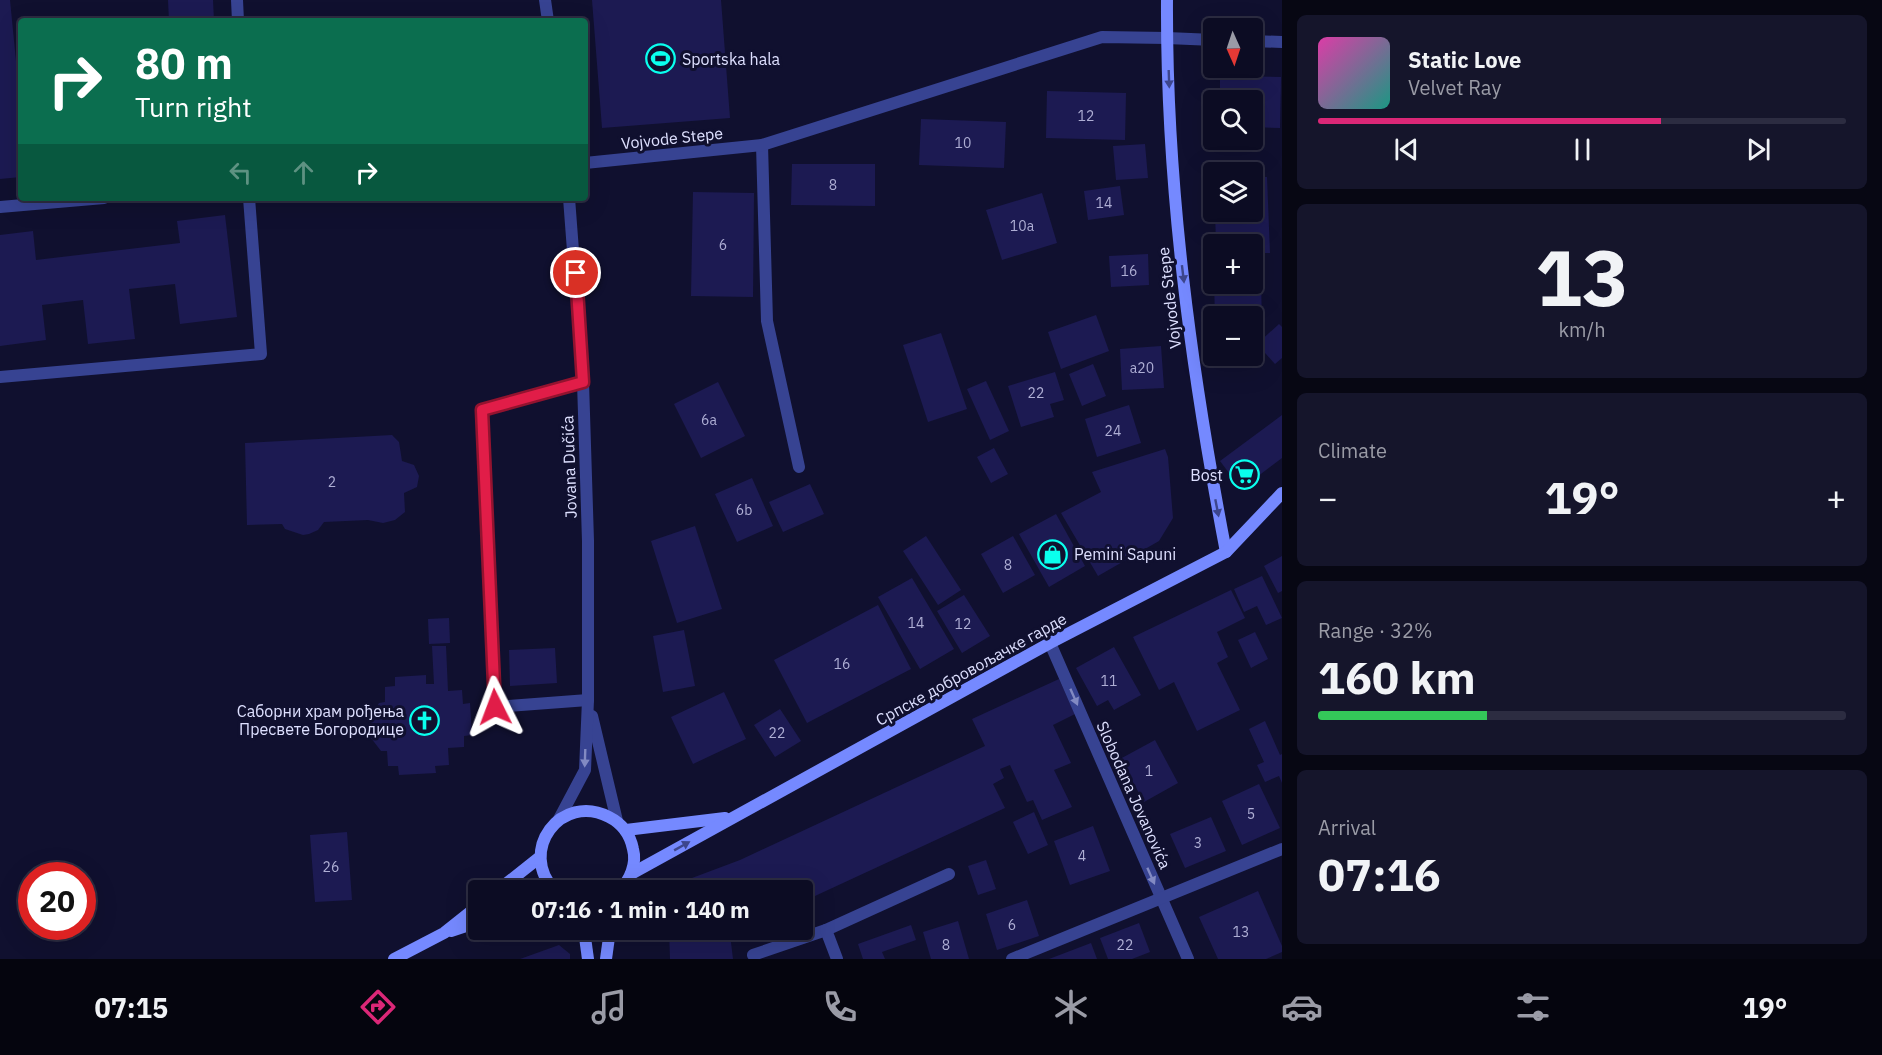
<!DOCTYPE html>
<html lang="en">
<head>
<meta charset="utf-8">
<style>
	:root { --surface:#0c0c23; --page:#15152b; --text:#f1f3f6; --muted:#9a9ba6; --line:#2c2c41; --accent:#db2777 }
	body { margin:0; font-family:"IBM Plex Sans",sans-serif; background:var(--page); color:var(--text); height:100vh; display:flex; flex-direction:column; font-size:22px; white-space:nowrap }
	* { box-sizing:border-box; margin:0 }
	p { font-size:20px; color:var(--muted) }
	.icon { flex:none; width:33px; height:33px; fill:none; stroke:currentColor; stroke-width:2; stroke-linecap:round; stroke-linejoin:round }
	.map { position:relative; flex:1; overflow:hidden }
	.details { display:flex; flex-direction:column; gap:15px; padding:15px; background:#070713; width:600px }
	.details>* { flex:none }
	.banner { position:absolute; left:18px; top:18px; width:570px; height:183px; border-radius:6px; box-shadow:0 6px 24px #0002,0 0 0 2px var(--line); background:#0b6e4f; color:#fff; overflow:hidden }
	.needle { width:39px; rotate:177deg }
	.fabs { position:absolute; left:1203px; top:18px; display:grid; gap:12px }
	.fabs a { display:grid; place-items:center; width:60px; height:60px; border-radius:6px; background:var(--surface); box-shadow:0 6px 24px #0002,0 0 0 2px var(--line); font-size:30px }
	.speed { position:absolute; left:18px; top:862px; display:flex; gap:12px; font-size:30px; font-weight:700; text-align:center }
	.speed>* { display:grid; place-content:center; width:78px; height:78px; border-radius:50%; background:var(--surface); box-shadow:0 6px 24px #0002,0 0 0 2px var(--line); line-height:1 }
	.speed .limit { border:9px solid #d22; background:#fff; color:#111 }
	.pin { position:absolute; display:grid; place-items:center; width:51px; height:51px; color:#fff; margin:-26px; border:3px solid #fff; border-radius:50%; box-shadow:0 2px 6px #0007 }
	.me { position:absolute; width:66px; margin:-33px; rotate:357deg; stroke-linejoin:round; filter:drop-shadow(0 0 4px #0008) }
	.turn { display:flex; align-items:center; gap:21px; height:126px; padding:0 18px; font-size:27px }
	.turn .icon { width:78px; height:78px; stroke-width:2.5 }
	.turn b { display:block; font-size:42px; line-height:51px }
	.lanes { display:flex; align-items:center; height:57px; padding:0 18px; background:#0003; justify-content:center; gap:30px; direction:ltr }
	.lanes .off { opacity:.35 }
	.big { font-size:45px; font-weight:800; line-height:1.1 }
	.details .tile { flex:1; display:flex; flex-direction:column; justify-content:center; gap:9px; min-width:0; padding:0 21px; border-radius:9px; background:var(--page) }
	.details .dial { align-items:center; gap:0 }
	.dial b { font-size:78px; line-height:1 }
	.song { display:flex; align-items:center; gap:18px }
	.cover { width:72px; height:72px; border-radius:9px; background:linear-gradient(135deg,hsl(320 70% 55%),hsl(170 70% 35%)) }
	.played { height:6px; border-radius:3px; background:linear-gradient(90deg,var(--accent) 65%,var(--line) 65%) }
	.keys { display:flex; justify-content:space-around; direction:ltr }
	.heat { display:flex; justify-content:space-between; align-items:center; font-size:33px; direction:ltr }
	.charge { height:9px; border-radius:4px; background:linear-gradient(90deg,#34c759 32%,var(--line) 0) }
	.trip { position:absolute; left:468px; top:880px; width:345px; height:60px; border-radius:6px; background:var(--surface); box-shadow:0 6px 24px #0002,0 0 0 2px var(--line); font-weight:800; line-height:60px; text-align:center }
	.tab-bar { display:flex; height:96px; justify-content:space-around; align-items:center; background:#05050e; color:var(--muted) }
	.tab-bar .icon { width:42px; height:42px }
	.tab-bar .selected { color:var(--accent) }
	.tab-bar b { font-size:27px; color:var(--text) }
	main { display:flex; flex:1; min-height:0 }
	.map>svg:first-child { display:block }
	.building { fill:#1c1a52 }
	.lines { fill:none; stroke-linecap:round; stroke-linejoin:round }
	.service { stroke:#374392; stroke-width:12 }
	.minor { stroke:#374392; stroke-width:12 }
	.tertiary { stroke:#374392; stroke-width:12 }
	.secondary { stroke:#7589ff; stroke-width:12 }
	.oneway { fill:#3d468d }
	.oneway2 { fill:#828ac3 }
	.route-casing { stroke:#92132f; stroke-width:15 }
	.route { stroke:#e11d48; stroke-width:10 }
	.labels { text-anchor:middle; stroke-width:6; stroke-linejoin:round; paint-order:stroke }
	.number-label { font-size:14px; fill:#aeaed4 }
	.poi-label { font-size:16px; fill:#dee0ff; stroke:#10102f; text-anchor:start }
	.street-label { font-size:16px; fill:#dee0ff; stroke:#10102f }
</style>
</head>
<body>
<main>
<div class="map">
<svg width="1282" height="959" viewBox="0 0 1282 959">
	<rect width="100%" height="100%" fill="#10102f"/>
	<g class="building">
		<polygon points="0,0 10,0 21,112 21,177 0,179"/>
		<polygon points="168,0 213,0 214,21 169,21"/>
		<polygon points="592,0 721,0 730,118 602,128"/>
		<polygon points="1220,76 1281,77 1280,128 1252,127 1252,100 1220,100"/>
		<polygon points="1047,91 1126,93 1125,140 1046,138"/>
		<polygon points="921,119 1006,122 1004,168 919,165"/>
		<polygon points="1145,144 1148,178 1116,180 1113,146"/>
		<polygon points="792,164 875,164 875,206 791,205"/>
		<polygon points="1252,177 1267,177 1270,253 1252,253 1252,244 1216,244 1215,212 1252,212"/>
		<polygon points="1120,186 1124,215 1088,220 1084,191"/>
		<polygon points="693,192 754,193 753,297 691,296"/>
		<polygon points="1042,193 1057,243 1002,260 986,210"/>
		<polygon points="225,215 237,317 180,324 175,284 129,289 135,339 88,344 83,300 42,305 46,340 0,346 0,235 33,231 36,260 180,243 177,221"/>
		<polygon points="1148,254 1149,285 1111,287 1109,256"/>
		<polygon points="1261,276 1262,330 1252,330 1252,316 1215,316 1214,284 1252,284 1252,277"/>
		<polygon points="1096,315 1109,351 1061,369 1048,332"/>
		<polygon points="1279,324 1282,327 1282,358 1275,364 1257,344"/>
		<polygon points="941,333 967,409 928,422 903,345"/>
		<polygon points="1161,346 1164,388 1122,390 1120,349"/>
		<polygon points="1093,364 1106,396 1082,406 1069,374"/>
		<polygon points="1055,372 1064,400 1050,404 1054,417 1021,427 1008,386"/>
		<polygon points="986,381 1009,431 990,440 967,389"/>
		<polygon points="718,382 745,436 701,458 674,404"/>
		<polygon points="1129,405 1141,443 1097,457 1085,419"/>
		<polygon points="1282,415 1282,458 1241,489 1220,461"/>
		<polygon points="392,435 399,442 402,461 414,465 419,476 417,487 404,493 405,512 395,520 383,523 368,520 324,522 318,530 309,534 303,535 285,529 282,524 247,525 245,443"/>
		<polygon points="994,448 1008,474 991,483 977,457"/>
		<polygon points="1165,449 1168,457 1173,518 1159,541 1098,576 1061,513 1101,492 1092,472"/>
		<polygon points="752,478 773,526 737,542 715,494"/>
		<polygon points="810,484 824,514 783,532 769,502"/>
		<polygon points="1056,514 1085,566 1049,587 1019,534"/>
		<polygon points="695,526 722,609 677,623 651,541"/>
		<polygon points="926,536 961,590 938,605 903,551"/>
		<polygon points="1013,536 1035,575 1003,593 981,554"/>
		<polygon points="1282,556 1282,591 1278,593 1264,566"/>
		<polygon points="1262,576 1282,618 1266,625 1257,606 1244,612 1234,589"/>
		<polygon points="912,578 954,649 920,669 878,597"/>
		<polygon points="1231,590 1245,618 1217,632 1228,657 1217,663 1240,710 1197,731 1174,682 1159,690 1133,637"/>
		<polygon points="964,595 990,636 962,653 937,611"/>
		<polygon points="878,605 911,669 807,723 774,660"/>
		<polygon points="449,618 450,643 429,644 428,619"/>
		<polygon points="684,630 695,686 663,692 653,636"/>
		<polygon points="1255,632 1268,659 1251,668 1238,640"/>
		<polygon points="432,646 446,646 448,691 462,690 463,704 470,703 472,735 464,736 464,747 448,748 449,765 435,766 436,773 399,775 398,766 388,766 387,751 381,751 371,738 370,718 379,703 385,702 385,687 395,686 395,677 426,675 426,684 434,684"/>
		<polygon points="1114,647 1141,695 1114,710 1108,700 1097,706 1076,668"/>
		<polygon points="555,648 557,683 510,686 509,650"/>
		<polygon points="1059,679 1075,714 1053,725 1071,763 1054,770 1072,807 1042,820 1033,800 1027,802 1010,765 1000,769 1004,778 993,784 1005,808 802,902 802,891 674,891 692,878 740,860 985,746 972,719"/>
		<polygon points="724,692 746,739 693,764 671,717"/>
		<polygon points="780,709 801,741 775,757 754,725"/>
		<polygon points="1265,721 1280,755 1282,754 1282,783 1279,776 1265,782 1257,765 1264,762 1249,729"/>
		<polygon points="1155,740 1178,783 1144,802 1120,759"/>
		<polygon points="1259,784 1280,828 1242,845 1222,801"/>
		<polygon points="1034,812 1048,845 1028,854 1013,822"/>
		<polygon points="1211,817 1226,851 1185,868 1170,834"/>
		<polygon points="1093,826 1110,871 1070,885 1054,841"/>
		<polygon points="347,832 352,900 315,902 310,835"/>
		<polygon points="986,860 996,889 978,895 968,866"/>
		<polygon points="1258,891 1282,946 1282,952 1266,959 1218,959 1199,917"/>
		<polygon points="1027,900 1039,936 997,950 986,914"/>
		<polygon points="958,921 969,959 931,959 923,932"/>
		<polygon points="1139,923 1150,952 1132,959 1108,959 1100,938"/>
		<polygon points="911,925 916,940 882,952 885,959 863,959 858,944"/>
		<polygon points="669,930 739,930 730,934 733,959 670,959"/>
		<polygon points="1091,943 1097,959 1049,959"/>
		<polygon points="559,945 570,954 570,959 520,959"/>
	</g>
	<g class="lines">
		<g class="service">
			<polyline points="237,0 238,21"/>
			<polyline points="0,207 104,198"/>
			<polyline points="0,377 261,354 249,198"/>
			<polyline points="583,382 482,410 495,707 588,700"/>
		</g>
		<g class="minor">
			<polyline points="762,145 767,321 799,467"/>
			<polyline points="585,163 762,145 1102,37 1167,38"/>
			<polyline points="1050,643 1188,959"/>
			<polyline points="753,955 826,930"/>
			<polyline points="837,959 826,930 949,874"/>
			<polyline points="1012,959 1282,849"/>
		</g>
		<g class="tertiary">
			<polyline points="545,0 548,21"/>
			<polyline points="1167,38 1214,40"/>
			<polyline points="1252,41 1282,42"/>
			<polyline points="592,716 617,821"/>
			<polyline points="559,819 585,770 588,700 588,541 583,382 569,198"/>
		</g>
		<g class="secondary">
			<path d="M1167,0C1166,186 1191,370 1226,552"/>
			<polyline points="626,830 725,818"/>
			<polyline points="631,874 1050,643 1226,552 1282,493"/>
			<polyline points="497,891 540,857"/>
			<path d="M555,891C517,851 561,792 609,817C623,824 630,834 633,849C637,864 630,880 619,891"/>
			<polyline points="584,930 588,959"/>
			<polyline points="451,931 478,922"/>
			<polyline points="394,959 444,933 478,906"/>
			<polyline points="606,959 610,930"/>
		</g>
	</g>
	<defs><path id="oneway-solid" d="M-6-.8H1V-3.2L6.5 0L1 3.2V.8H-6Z" transform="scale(1.5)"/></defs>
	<g class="oneway">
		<use href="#oneway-solid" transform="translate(1169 79) rotate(88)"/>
		<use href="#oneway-solid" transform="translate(1183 274) rotate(83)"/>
		<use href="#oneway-solid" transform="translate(1217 508) rotate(79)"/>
		<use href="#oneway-solid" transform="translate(682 846) rotate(-29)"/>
	</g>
	<g class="oneway2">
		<use href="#oneway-solid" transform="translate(1074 697) rotate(66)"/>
		<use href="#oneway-solid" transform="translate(585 758) rotate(92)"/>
		<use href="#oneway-solid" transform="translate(1151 876) rotate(66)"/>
	</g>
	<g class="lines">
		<defs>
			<polyline id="route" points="495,707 482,410 583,382 576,273"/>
		</defs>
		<use href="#route" class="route-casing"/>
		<use href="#route" class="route"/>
	</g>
	<defs>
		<symbol id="stadium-ring" viewBox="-11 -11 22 22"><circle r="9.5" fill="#10102f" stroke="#0affee" stroke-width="1.5"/><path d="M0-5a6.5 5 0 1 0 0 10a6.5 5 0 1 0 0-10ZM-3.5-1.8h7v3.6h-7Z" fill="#0affee"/></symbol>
		<symbol id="supermarket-ring" viewBox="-11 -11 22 22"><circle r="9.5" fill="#10102f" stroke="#0affee" stroke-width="1.5"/><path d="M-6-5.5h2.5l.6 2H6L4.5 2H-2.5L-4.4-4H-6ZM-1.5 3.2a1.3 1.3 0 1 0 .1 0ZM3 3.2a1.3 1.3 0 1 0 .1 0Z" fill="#0affee"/></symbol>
		<symbol id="shop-ring" viewBox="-11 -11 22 22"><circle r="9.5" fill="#10102f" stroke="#0affee" stroke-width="1.5"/><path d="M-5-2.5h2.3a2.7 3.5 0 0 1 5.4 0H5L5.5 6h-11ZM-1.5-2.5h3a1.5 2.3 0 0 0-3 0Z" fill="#0affee"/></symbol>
		<symbol id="church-ring" viewBox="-11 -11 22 22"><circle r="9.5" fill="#10102f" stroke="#0affee" stroke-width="1.5"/><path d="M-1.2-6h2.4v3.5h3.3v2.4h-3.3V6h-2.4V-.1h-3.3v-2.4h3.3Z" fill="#0affee"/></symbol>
	</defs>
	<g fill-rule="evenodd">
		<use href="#stadium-ring" x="644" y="42" width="33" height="33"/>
		<use href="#supermarket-ring" x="1228" y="458" width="33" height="33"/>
		<use href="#shop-ring" x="1036" y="538" width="33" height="33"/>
		<use href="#church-ring" x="408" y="704" width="33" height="33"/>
	</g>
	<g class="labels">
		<g class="number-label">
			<text x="1086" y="121">12</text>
			<text x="963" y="148">10</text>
			<text x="833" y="190">8</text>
			<text x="1104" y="208">14</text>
			<text x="1022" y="231">10a</text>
			<text x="723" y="250">6</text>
			<text x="1129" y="276">16</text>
			<text x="1142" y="373">a20</text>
			<text x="1036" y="398">22</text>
			<text x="709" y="425">6a</text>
			<text x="1113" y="436">24</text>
			<text x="332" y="487">2</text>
			<text x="744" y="515">6b</text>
			<text x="1008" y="570">8</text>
			<text x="916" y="628">14</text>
			<text x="963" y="629">12</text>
			<text x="842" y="669">16</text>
			<text x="1109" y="686">11</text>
			<text x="777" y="738">22</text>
			<text x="1149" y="776">1</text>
			<text x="1251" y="819">5</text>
			<text x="1198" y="848">3</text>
			<text x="1082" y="861">4</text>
			<text x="331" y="872">26</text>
			<text x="1012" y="930">6</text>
			<text x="1241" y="937">13</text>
			<text x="946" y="950">8</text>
			<text x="1125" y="950">22</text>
		</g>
		<g class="poi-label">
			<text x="682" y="65">Sportska hala</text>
			<text x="1223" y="481" text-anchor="end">Bost</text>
			<text x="1074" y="560">Pemini Sapuni</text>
			<text x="404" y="717" text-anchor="end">Саборни храм рођења<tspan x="404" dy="18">Пресвете Богородице</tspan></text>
		</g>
		<g class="street-label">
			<text transform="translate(672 138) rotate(-6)" y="6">Vojvode Stepe</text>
			<text transform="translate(1169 298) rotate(-97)" y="6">Vojvode Stepe</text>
			<text transform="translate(569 467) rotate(-92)" y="6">Jovana Dučića</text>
			<text transform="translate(971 669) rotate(-29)" y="6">Српске добровољачке гарде</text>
			<text transform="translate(1134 795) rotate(66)" y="6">Slobodana Jovanovića</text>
		</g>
	</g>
</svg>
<div class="fabs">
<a><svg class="needle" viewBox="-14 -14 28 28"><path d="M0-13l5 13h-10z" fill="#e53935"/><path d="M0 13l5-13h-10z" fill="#9a9ba6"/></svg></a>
<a><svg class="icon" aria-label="search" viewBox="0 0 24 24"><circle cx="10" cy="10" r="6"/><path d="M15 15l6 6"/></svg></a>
<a><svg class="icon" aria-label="layers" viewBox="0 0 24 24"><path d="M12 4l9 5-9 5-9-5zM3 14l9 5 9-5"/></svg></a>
<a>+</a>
<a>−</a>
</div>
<div class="speed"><div class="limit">20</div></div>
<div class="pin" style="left:576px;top:273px;background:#d93025"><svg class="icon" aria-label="arrive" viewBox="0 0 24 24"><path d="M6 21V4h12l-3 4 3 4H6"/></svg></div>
<svg class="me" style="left:495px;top:707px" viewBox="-20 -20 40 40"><path d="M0-17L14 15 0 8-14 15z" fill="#e11d48" stroke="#fff" stroke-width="4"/></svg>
<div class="trip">07:16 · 1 min · 140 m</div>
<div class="banner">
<div class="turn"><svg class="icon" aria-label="right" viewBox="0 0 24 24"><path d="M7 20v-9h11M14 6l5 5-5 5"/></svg><div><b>80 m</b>Turn right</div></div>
<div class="lanes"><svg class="icon off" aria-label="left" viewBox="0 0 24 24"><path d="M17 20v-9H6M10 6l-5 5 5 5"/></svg><svg class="icon off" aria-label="ahead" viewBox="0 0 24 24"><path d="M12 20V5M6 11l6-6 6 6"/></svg><svg class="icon" aria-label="right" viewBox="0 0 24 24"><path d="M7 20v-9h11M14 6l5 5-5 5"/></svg></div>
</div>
</div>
<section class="details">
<div class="tile">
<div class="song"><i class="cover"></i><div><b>Static Love</b><p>Velvet Ray</p></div></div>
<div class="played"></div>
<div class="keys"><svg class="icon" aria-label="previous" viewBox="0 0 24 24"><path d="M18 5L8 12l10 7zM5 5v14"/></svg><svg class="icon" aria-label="pause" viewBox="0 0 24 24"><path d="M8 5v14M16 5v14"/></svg><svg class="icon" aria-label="next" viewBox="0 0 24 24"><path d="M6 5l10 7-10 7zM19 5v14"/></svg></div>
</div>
<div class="tile dial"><b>13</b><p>km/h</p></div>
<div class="tile"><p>Climate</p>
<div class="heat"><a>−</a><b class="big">19°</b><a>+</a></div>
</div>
<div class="tile"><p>Range · 32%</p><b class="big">160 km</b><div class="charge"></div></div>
<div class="tile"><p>Arrival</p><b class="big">07:16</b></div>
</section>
</main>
<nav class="tab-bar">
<b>07:15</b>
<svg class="icon selected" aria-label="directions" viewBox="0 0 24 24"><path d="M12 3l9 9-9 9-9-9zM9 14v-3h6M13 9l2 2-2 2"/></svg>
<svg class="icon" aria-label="music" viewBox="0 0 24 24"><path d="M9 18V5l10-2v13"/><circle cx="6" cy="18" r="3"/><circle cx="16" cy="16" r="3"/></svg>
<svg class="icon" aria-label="phone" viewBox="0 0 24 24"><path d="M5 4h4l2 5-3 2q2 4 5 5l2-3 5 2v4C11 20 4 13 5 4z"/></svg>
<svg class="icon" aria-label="climate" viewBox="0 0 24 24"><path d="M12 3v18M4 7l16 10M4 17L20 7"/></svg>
<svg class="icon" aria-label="car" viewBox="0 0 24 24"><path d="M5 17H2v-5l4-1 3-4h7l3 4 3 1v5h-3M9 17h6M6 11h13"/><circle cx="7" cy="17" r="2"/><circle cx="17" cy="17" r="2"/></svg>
<svg class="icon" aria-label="filters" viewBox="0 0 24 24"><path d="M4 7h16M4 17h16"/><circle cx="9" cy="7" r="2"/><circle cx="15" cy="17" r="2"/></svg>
<b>19°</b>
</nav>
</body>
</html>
